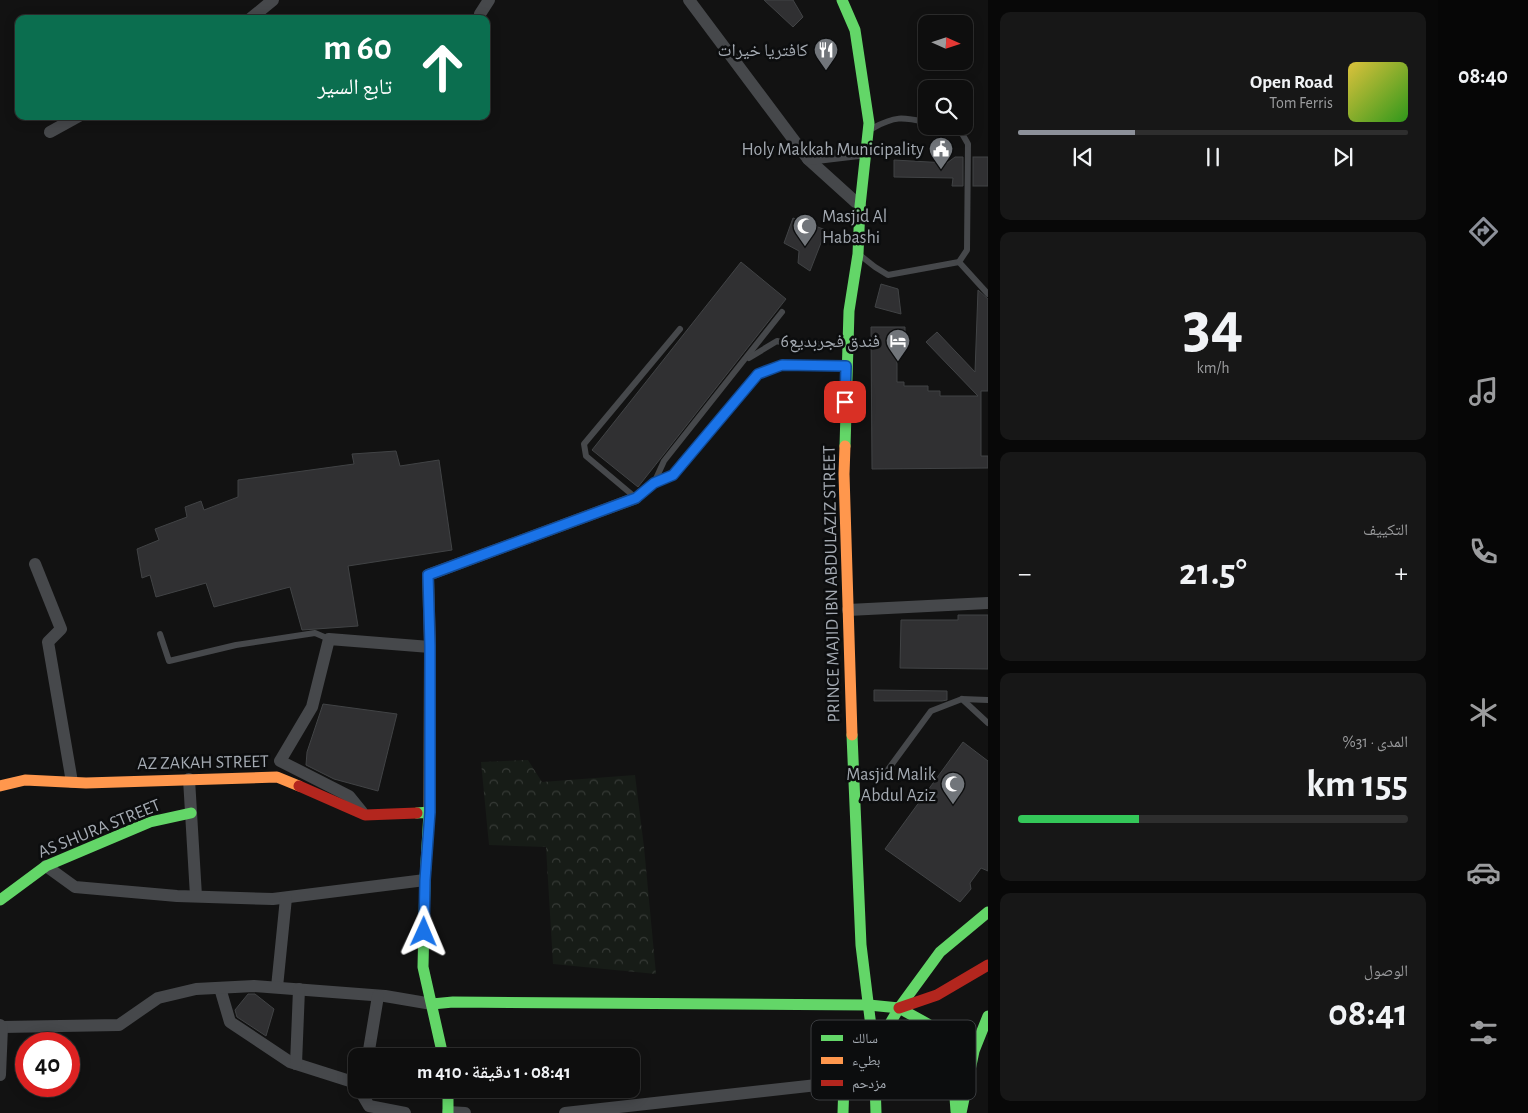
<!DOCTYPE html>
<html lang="ar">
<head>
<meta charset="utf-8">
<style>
	:root { --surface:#0e0e0e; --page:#171717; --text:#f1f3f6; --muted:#9b9c9e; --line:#2e2e2e; --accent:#8c9099 }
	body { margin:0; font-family:"Alegreya Sans","Noto Naskh Arabic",sans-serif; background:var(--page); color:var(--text); direction:rtl; height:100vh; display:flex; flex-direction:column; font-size:19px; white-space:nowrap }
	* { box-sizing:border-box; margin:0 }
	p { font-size:16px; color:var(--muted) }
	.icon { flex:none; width:28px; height:28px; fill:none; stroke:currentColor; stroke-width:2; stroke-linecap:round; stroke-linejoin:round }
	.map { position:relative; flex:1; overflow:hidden; direction:ltr }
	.sheet { display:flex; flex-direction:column; gap:12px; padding:12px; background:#080808; width:450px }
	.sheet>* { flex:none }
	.banner { position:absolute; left:15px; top:15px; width:475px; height:105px; border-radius:10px; box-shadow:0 2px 12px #0003,0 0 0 1px var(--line); direction:rtl; background:#0b6e4f; color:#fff; overflow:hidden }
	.needle { width:32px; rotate:93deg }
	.controls { position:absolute; left:918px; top:15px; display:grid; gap:10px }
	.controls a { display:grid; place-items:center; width:55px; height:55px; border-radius:10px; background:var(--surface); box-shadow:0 2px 12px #0003,0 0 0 1px var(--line); font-size:25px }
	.speed { position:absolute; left:15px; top:1032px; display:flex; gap:10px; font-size:25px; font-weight:700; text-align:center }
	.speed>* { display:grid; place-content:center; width:65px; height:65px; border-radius:50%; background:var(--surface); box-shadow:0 2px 12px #0003,0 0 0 1px var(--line); line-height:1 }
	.speed .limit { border:8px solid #d22; background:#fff; color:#111 }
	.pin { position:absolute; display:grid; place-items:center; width:42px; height:42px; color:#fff; margin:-21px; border-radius:10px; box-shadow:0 2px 8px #0006 }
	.me { position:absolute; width:55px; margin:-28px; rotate:1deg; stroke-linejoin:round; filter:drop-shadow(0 0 4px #0008) }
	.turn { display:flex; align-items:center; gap:18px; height:105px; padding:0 15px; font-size:22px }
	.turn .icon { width:65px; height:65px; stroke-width:2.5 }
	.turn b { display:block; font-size:35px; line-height:42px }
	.big { font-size:38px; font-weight:600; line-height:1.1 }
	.sheet .card { flex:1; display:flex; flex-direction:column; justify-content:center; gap:8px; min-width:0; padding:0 18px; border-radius:10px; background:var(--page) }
	.sheet .dial { align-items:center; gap:0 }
	.dial b { font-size:65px; line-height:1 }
	.song { display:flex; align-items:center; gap:15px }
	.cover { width:60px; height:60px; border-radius:8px; background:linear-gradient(135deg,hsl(50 70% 55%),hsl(110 70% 35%)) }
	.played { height:5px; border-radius:2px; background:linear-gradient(90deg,var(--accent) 30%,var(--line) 30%) }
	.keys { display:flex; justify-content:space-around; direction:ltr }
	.heat { display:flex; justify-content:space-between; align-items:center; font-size:28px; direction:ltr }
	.charge { height:8px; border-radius:4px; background:linear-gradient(90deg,#34c759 31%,var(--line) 0) }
	.trip { position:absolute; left:348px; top:1048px; width:292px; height:50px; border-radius:10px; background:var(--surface); box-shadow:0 2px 12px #0003,0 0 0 1px var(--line); font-weight:600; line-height:50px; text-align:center; direction:rtl }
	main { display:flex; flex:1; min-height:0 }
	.tabs { display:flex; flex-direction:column; width:90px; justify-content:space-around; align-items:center; background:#060606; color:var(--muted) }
	.tabs .icon { width:35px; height:35px }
	.tabs .active { color:var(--accent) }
	.tabs b { font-size:22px; color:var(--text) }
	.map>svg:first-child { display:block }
	.forest { fill:url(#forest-crowns) }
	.building { fill:#303032; stroke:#414345 }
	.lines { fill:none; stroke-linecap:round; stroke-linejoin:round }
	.lane { stroke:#46484b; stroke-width:6 }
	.street { stroke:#46484b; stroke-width:12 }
	.fast { stroke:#63d668; stroke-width:11 }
	.slow { stroke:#ff974d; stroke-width:11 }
	.jam { stroke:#b3261e; stroke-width:11 }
	.route-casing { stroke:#114b97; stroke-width:12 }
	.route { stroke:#1a73e8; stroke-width:9 }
	.labels { text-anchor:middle; stroke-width:5; stroke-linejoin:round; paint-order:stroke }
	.poi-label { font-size:18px; fill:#a4aab2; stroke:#0c0d0e; text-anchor:end }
	.street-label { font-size:18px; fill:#a4aab2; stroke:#0c0d0e }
	.key { fill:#0c0d0e; stroke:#3a3c3f; stroke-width:1 }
	.key-label { font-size:14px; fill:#a4aab2 }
</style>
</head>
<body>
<main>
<nav class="tabs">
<b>08:40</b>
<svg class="icon active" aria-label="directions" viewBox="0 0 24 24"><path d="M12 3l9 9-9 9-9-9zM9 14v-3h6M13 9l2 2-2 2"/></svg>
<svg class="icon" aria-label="music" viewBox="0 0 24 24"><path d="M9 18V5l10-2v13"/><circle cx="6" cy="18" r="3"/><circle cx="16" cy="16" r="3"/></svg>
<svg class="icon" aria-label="phone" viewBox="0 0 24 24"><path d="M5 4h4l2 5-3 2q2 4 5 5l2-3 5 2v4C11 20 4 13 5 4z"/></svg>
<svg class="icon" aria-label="climate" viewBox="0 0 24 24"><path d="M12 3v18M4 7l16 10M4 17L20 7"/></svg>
<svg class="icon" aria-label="car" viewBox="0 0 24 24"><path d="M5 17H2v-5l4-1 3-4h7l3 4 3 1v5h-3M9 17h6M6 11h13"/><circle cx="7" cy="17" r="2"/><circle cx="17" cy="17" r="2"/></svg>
<svg class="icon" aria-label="filters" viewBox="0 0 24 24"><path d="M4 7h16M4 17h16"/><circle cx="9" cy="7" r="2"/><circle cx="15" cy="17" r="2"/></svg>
</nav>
<section class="sheet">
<div class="card">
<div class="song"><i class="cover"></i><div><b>Open Road</b><p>Tom Ferris</p></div></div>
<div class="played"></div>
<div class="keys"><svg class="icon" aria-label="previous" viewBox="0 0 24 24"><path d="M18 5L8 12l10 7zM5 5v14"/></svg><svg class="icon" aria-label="pause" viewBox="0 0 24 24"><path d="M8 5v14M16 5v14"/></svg><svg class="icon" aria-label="next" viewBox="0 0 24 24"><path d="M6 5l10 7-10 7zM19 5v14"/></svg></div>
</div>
<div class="card dial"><b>34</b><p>km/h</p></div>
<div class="card"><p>التكييف</p>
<div class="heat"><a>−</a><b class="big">21.5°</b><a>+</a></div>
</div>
<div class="card"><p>المدى · 31%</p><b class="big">155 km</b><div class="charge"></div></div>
<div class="card"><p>الوصول</p><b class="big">08:41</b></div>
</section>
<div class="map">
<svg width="988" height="1113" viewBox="0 0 988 1113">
	<defs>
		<pattern id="forest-crowns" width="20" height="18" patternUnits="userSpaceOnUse" patternTransform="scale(1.25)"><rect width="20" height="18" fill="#171c17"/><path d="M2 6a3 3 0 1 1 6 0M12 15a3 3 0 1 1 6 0" fill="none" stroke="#363a36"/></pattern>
	</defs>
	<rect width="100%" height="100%" fill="#121212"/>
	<polygon class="forest" points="528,760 542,782 635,775 644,847 656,974 553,964 546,847 489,845 481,762"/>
	<g class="building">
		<polygon points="764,0 793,0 803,17 793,27"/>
		<polygon points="955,157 963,157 963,186 952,186 953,178 894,177 894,160 947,163"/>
		<rect x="973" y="157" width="15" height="29"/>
		<polygon points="793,218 826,230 810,271 798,263 799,251 784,243"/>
		<polygon points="741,262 786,299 638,487 592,450"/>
		<polygon points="881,284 898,289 901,314 875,307"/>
		<polygon points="978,290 988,299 988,391 981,391 981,456 988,456 988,468 872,469 871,327 905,327 905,341 897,341 897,382 904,382 904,386 928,386 928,391 940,391 940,396 978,396 926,342 937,332 975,372"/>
		<polygon points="396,451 400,466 439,460 452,550 348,566 358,626 302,630 290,587 214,607 206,583 156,597 150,575 142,578 137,549 159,540 155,529 187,517 185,507 201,501 204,510 238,497 238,480 354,464 352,454"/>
		<polygon points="958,615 988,615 988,669 900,668 901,620 958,620"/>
		<polygon points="874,690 947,691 947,700 942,701 874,701"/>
		<polygon points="323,704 397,714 378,791 334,779 306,765 307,752"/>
		<polygon points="963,742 988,761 988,871 981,868 970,883 971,889 960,902 885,849"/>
		<polygon points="248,994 255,994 274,1009 266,1036 237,1017 235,1010"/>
	</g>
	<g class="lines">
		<g class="lane">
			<path d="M873,128C895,116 902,117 926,122"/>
			<polyline points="861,256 875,267 888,275 959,262 967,250 968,144 960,130 945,126"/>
			<polyline points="959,262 988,294"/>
			<polyline points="680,329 584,444 586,456 636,498 654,483 664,461 782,312"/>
			<polyline points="749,358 777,341 789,344 846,344"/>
			<polyline points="654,483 673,475 758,374 783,365 845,366"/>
			<polyline points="160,634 169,661 236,645 315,633 329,639"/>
			<polyline points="962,699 988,723"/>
			<polyline points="856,778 884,775 931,711 962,699 988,700"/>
		</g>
		<g class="street">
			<polyline points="689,0 808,159 860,206"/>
			<polyline points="480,14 489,0"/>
			<polyline points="250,19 273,0"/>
			<polyline points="50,132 79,116"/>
			<polyline points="808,159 867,152"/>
			<polyline points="35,564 61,629 48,642 72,782"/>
			<polyline points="848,610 988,603"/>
			<polyline points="430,647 428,575 636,498"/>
			<polyline points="189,779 196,896"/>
			<polyline points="362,812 349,796 280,761 312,707 329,639 430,647 429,812"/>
			<polyline points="46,866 75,887 177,896 273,899 425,880"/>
			<polyline points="277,987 286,898"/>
			<polyline points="220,988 230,1022 290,1062 356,1083"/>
			<polyline points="0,1025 2,1027 119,1025 158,998 196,989 254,986 385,996 432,1004"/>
			<polyline points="368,1056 378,996"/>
			<polyline points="296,1064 299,989"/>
			<polyline points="0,1075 2,1027"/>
			<polyline points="359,1089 369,1106 405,1113"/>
			<polyline points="448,1112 465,1113"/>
			<polyline points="565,1113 844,1082"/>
		</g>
		<g class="fast">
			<polyline points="842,0 855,30 869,123 860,206 858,254 849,311 845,446"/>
			<polyline points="852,735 861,945 874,1051 876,1113"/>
			<polyline points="417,813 429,812 425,880 423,967 443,1056"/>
			<polyline points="0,900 46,866 150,822 191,813"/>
			<polyline points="432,1004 453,1002 869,1005 899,1008 928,1024 941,1034 952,1057 956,1111"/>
			<polyline points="874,1051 899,1008 940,952 988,912"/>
			<polyline points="448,1089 448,1113"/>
			<polyline points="843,1113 844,1082 874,1051"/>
			<polyline points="961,1113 974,1051 988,1016"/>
		</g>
		<g class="slow">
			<polyline points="845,446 844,474 852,735"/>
			<polyline points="0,786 25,780 86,783 277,777 299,786"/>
		</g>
		<g class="jam">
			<polyline points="299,786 365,815 417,813"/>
			<polyline points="899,1008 937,995 988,965"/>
		</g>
	</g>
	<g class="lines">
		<defs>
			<polyline id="route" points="424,932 425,880 430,812 430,646 428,575 636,498 654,483 673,475 758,374 782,365 846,366 845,402"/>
		</defs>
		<use href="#route" class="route-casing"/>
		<use href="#route" class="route"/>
	</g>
	<defs>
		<symbol id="restaurant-pin" viewBox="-11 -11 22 30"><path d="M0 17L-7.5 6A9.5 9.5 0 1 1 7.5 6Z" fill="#71757a" stroke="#0c0d0e"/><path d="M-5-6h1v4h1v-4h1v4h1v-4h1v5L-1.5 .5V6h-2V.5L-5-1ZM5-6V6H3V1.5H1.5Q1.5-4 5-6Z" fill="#fff"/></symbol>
		<symbol id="civic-pin" viewBox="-11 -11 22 30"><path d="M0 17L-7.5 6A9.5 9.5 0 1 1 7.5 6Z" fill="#71757a" stroke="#0c0d0e"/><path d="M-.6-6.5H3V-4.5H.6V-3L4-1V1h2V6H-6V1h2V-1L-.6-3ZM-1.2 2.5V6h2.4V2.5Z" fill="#fff"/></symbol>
		<symbol id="mosque-pin" viewBox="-11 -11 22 30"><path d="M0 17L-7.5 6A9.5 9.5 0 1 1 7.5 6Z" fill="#71757a" stroke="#0c0d0e"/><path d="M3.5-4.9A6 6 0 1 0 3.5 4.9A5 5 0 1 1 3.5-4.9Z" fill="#fff"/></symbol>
		<symbol id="hotel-pin" viewBox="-11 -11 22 30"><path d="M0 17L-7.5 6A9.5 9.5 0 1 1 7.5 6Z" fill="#71757a" stroke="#0c0d0e"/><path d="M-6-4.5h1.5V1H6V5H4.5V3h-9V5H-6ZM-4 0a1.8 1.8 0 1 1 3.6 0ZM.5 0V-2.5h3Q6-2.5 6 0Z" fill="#fff"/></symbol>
	</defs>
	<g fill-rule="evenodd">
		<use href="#restaurant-pin" x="812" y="36" width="28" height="38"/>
		<use href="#civic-pin" x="927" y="135" width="28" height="38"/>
		<use href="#mosque-pin" x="791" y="212" width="28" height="38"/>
		<use href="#hotel-pin" x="884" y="327" width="28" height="38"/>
		<use href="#mosque-pin" x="939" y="770" width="28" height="38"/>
	</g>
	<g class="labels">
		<g class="poi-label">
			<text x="808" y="56">كافتريا خيرات</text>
			<text x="924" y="155">Holy Makkah Municipality</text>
			<text x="822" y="222" text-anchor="start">Masjid Al<tspan x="822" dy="21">Habashi</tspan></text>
			<text x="880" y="347">فندق فجربديع6</text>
			<text x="936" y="780">Masjid Malik<tspan x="936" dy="21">Abdul Aziz</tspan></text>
		</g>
		<g class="street-label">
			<text transform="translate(831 584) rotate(-91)" y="6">PRINCE MAJID IBN ABDULAZIZ STREET</text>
			<text transform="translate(203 762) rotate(-1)" y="6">AZ ZAKAH STREET</text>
			<text transform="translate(99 828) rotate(-22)" y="6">AS SHURA STREET</text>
		</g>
	</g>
	<rect x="811" y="1020" width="165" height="80" rx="8" class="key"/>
	<rect x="821" y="1035" width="22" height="6" fill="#63d668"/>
	<rect x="821" y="1057" width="22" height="7" fill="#ff974d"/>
	<rect x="821" y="1080" width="22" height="6" fill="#b3261e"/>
	<g class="key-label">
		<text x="852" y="1043">سالك</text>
		<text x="852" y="1065">بطيء</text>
		<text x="852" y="1088">مزدحم</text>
	</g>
</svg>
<div class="controls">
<a><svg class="needle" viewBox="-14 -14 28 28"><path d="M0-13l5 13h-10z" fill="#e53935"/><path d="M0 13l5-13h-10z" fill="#9b9c9e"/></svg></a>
<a><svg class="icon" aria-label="search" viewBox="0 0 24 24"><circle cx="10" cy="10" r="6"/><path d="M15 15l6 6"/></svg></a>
</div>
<div class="speed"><div class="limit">40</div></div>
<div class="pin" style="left:845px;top:402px;background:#d93025"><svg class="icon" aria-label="arrive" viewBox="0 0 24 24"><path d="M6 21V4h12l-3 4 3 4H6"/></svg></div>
<svg class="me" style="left:424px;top:932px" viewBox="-20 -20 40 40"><path d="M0-17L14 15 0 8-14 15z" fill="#1a73e8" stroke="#fff" stroke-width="4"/></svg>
<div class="trip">08:41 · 1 دقيقة · 410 m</div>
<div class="banner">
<div class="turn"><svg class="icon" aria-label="ahead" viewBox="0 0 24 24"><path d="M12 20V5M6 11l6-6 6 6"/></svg><div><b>60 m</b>تابع السير</div></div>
</div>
</div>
</main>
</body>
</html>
